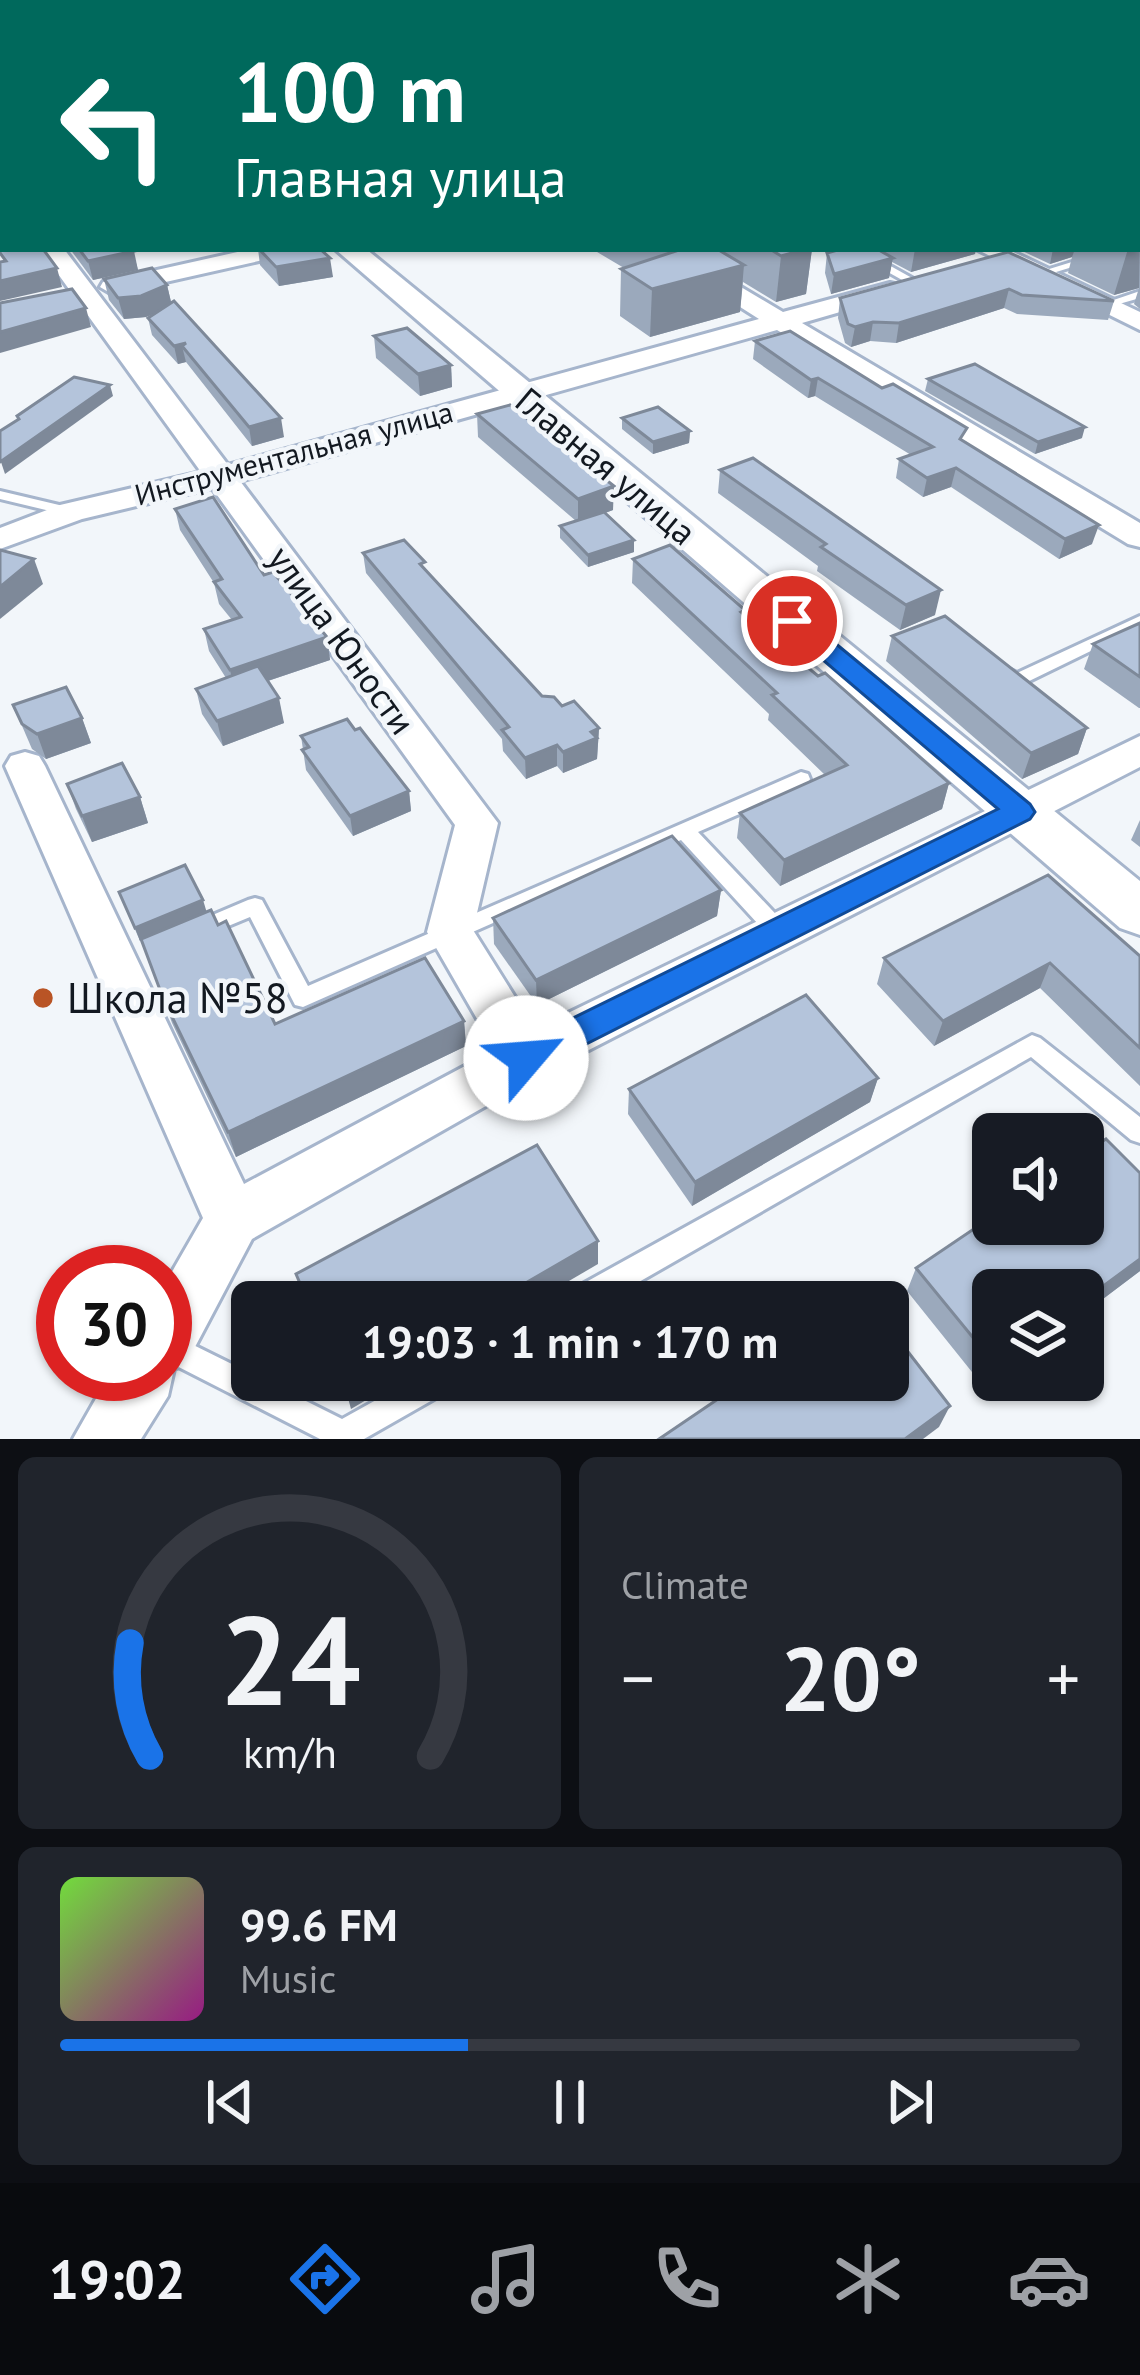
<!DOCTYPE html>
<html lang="en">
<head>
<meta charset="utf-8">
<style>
	:root { --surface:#171b24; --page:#20242c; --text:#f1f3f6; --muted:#9ea1a6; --line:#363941; --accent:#1a73e8 }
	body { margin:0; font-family:"PT Sans",sans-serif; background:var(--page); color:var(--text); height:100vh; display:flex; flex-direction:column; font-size:45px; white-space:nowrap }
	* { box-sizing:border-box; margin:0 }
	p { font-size:39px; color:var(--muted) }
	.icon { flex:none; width:66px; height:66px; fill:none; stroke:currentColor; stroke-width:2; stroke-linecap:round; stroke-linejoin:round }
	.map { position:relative; height:1439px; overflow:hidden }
	.panel { display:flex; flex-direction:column; gap:18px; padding:18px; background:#0d0f14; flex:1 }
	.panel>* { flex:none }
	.hud { position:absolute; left:0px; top:0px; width:1140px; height:252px; box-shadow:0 3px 9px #0004; background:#00695c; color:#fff; overflow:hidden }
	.controls { position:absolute; left:972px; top:1113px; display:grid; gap:24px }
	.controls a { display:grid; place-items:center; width:132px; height:132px; border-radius:18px; background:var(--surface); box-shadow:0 3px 9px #0004; font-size:60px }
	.speed { position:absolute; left:36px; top:1245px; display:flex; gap:24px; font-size:60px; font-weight:700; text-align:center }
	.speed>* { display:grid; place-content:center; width:156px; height:156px; border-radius:50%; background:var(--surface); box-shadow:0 3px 9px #0004; line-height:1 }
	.speed .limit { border:18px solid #d22; background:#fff; color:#111 }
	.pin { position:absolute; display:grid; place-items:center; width:102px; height:102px; color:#fff; margin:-51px; border:6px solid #fff; border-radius:50%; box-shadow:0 3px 12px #0007 }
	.me { position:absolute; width:132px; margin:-66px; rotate:63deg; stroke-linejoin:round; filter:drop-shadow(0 0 9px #0008) }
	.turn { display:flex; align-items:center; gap:42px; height:252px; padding:0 36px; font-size:54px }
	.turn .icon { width:156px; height:156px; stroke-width:2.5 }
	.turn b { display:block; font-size:84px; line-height:102px }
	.big { font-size:90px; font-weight:700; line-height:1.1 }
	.panel .card { flex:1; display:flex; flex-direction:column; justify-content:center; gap:18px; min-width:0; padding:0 42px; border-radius:18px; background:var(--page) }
	.panel .dial { align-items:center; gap:0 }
	.dial svg { height:312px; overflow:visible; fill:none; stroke:var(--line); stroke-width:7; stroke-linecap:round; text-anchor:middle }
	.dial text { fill:var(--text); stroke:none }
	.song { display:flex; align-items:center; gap:36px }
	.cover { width:144px; height:144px; border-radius:18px; background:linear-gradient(135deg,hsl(100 70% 55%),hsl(310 70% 35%)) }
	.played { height:12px; border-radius:6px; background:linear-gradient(90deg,var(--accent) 40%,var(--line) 40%) }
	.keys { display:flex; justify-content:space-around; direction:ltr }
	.heat { display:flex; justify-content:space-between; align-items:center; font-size:66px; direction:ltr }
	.panel .tiles { flex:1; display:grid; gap:18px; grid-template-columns:1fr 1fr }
	.card:last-child { grid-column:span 2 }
	.trip { position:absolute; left:231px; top:1281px; width:678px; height:120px; border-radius:18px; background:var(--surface); box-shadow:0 3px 9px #0004; font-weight:700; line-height:120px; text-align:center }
	.tab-bar { display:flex; height:192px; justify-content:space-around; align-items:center; background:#090b0e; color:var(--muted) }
	.tab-bar .icon { width:84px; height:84px }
	.tab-bar .selected { color:var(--accent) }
	.tab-bar b { font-size:54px; color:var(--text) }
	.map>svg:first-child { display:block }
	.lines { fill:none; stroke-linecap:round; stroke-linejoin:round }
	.service-casing { stroke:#a6b5cc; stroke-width:6 }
	.minor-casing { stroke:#a6b5cc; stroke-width:6 }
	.tertiary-casing { stroke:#a6b5cc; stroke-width:6 }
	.service { fill:#fff; fill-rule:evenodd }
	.minor { fill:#fff; fill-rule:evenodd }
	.tertiary { fill:#fff; fill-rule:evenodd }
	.wall { fill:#9ba9bc }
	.shaded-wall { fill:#7e8999 }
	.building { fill:#b4c4db; stroke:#7e8999; stroke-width:3 }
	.route { fill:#1a73e8; stroke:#114b97; stroke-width:3 }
	.poi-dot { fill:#b95425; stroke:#f2f6fa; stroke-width:4.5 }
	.labels { text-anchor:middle; stroke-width:9; stroke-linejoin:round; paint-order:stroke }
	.far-street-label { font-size:30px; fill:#131921; stroke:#f2f6fa }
	.street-label { font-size:36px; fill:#131921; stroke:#f2f6fa }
	.near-poi-label { font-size:42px; fill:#131921; stroke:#f2f6fa; text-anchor:start }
</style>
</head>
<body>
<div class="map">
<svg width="1140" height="1439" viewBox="0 0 1140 1439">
	<rect width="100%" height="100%" fill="#f2f6fa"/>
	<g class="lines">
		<defs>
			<g id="service">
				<polygon points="1137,148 1140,149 1140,155 1137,154"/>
				<polygon points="847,249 860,249 921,283 911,285"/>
				<polygon points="1114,249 1131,249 1043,276 1033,274"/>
				<polygon points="1140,291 1140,298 1105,308 1099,305"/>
				<polygon points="0,491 76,509 78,512 71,516 0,499"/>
				<polygon points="1140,616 1140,627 1021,685 1009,685 996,673 1005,667 1017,673"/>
				<polygon points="801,772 808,774 810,779 808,784 698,832 787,926 790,932 787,938 779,940 771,938 681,840 303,1007 295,1005 250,917 197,939 189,937 186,931 189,925 248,900 255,898 262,900 308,986"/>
				<polygon points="1032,1035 1040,1038 1140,1117 1140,1143 1131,1140 1031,1057 604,1302 564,1302 568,1292"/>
				<polygon points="165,1331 252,1374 252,1380 264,1380 342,1419 412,1380 454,1380 450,1390 364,1439 320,1439 165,1360"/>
			</g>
			<g id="minor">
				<polygon points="40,249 64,249 228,465 759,319 649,249 677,249 783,312 890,283 899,285 899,295 802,323 1140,523 1140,547 1128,544 777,330 240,481 498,823 473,930 535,1029 1140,736 1140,767 544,1073 252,1239 186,1364 174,1369 168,1396 141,1439 73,1439 110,1374 165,1374 165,1284 203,1218 5,766 11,756 25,752 39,756 45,766 244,1184 495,1050 427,932 455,825 212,488 82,519 0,549 0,528 60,505 201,472"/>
				<polygon points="251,249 294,249 290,254 112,294 100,287 103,282"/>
				<polygon points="976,249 1007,249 1140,312 1140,330"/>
			</g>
			<g id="tertiary">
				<rect x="0" y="64" width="3" height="12"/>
				<polygon points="335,249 366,249 1140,881 1140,935 1120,928"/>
			</g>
		</defs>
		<use href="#service" class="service-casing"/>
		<use href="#minor" class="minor-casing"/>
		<use href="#tertiary" class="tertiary-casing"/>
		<use href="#service" class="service"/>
		<use href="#minor" class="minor"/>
		<use href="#tertiary" class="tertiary"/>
	</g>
	<g class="wall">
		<polygon points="1140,213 1140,309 1134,304 1139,288 1114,295 1068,273 1072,257 1050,264 1018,249 1137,249"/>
		<polygon points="70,249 132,249 138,270 93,280"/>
		<polygon points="258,249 320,249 333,277 279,286 260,265"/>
		<polygon points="592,249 812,249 806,294 776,302 743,282 740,312 650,337 620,316 621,269 624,268"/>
		<polygon points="883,249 976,249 975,254 911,272 892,262 889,278 831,294 825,273 827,253 883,252"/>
		<polygon points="1008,252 1114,301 1108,320 1017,314 1004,308 896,343 870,341 851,347 845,343 838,318 840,298"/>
		<polygon points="104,279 167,285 171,302 284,437 252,446 186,362 178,364 152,335 148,318 155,313 146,317 124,319 109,300"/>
		<polygon points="374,336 451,365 452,387 420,396 376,358"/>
		<polygon points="755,341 964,442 1092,544 1059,559 951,487 923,497 896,478 899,459 911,455 815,396 808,398 753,359"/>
		<polygon points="928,379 1082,438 1035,454 925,391"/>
		<polygon points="477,414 613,510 605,513 634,552 588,567 560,538 560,526 576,521 478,437"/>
		<polygon points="622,418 690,431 689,443 653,454 622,429"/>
		<polygon points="720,470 935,615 900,630 817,571 818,566 718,493"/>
		<polygon points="175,509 264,575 327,637 330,660 268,681 284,723 223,746 202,714 196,689 226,678 209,651 204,629 232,620 219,604 214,583 180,530"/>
		<polygon points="363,553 426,570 542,696 599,728 597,759 563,773 557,766 526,779 503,751 502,739 366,573"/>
		<polygon points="633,559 744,614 949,783 942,809 780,886 737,838 740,813 825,775 768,720 769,714 632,583"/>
		<polygon points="1140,623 1140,708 1139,708 1084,669 1093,644"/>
		<polygon points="892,636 1087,728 1078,754 1022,779 886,661"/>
		<polygon points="13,705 82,718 91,743 46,759 32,749"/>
		<polygon points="355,730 409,791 411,811 353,836 306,770 301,736"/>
		<polygon points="67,784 140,797 148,823 92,842 76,809"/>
		<polygon points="1140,820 1140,847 1131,840"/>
		<polygon points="721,890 717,916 537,1005 494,944 493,918"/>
		<polygon points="119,892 206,912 275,1024 464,1021 466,1046 236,1157 172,1023 142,940 140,941"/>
		<polygon points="1140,956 1140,1086 1040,988 934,1046 877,984 884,958"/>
		<polygon points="878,1078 870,1102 692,1206 628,1114 629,1089"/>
		<polygon points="1140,1173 1140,1271 1083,1314 993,1290 993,1380 984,1387 907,1291 916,1268"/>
	</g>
	<g class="shaded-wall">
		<polygon points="1140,85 1140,121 1137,122 1137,86"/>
		<polygon points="1140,240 1139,288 1114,295 1128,249 1137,249 1137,241"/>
		<polygon points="807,249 812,249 806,294 776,302 781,256"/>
		<polygon points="915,249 976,249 975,254 911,272"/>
		<polygon points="1053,249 1075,249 1072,257 1050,264"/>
		<polygon points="134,251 138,270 93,280 88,261"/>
		<polygon points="330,258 333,277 279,286 276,267"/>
		<polygon points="893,258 889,278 831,294 834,274"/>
		<polygon points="744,265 740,312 650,337 652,289"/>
		<polygon points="57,268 62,287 0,301 0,281"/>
		<polygon points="167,285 172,306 146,317 124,319 118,298"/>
		<polygon points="1009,289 1004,308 896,343 899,323"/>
		<polygon points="86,308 91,327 0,353 0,332"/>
		<polygon points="873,322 870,341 851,347 855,327"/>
		<polygon points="186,343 182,346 186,362 178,364 174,346"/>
		<polygon points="451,365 452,387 420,396 418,374"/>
		<polygon points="818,378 815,396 808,398 811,380"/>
		<polygon points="110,385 113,396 5,474 1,462"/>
		<polygon points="281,418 284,437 252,446 249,427"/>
		<polygon points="1085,427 1082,438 1035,454 1038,442"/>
		<polygon points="690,431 689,443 653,454 653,442"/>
		<polygon points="956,468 951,487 923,497 927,478"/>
		<polygon points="614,486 613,510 578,523 578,499"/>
		<polygon points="1099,525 1092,544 1059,559 1065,539"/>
		<polygon points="634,540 634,552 588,567 588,555"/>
		<polygon points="34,559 43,584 0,619 0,587"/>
		<polygon points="941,590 935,615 900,630 906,605"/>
		<polygon points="327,637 330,660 235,692 230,670"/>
		<polygon points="279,698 284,723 223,746 217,721"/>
		<polygon points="82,718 91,743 46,759 37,734"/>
		<polygon points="599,728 597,759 563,773 563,752 591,732"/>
		<polygon points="1087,728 1078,754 1022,779 1031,753"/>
		<polygon points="557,745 557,766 526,779 525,758"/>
		<polygon points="949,783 942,809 780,886 784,860"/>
		<polygon points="409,791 411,811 353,836 350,816"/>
		<polygon points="140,797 148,823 92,842 82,816"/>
		<polygon points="721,890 717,916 537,1005 536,980"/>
		<polygon points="203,900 207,913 140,941 135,928"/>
		<polygon points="1050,963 1040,988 934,1046 943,1021"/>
		<polygon points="464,1021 466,1046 236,1157 228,1132"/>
		<polygon points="878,1078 870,1102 692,1206 695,1182"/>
		<polygon points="598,1241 598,1264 533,1302 493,1302"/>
		<polygon points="1140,1259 1140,1271 1083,1314 1083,1301"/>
		<polygon points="358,1380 400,1380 351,1409 345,1387"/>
		<polygon points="950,1406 939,1427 923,1439 905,1439"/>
	</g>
	<g class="building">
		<polygon points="332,0 1081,0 1092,3 337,3"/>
		<polygon points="1140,13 1140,85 1137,86 1137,14"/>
		<polygon points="0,78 3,81 3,249 43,249 57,268 0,281 0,262 6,261 0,253 0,169 3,158 0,157"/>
		<polygon points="1137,212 1140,213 1140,240 1137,241"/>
		<polygon points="79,249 132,249 134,251 88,261"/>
		<polygon points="259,249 320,249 330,258 276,267"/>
		<polygon points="673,249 717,249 744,265 652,289 621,269 676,251"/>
		<polygon points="770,249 807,249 781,256"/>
		<polygon points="841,249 877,249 893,258 834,274 827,253"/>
		<polygon points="1008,252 1114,301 1022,295 1009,289 899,323 873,322 855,327 848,324 840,298"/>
		<polygon points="152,268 167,285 141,296 118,298 104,279"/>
		<polygon points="72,289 86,308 0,332 0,303"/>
		<polygon points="174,301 281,418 249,427 182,346 186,343 174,346 148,318"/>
		<polygon points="407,328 451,365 418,374 374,336"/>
		<polygon points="790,331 882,388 893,384 967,428 960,439 1099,525 1065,539 956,468 927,478 899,459 933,447 818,378 811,380 755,341"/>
		<polygon points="975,364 1085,427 1038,442 928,379"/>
		<polygon points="74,377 110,385 0,462 0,431 19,419 17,416"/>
		<polygon points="510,405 614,486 578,499 477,414"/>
		<polygon points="658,407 690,431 653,442 622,418"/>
		<polygon points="753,458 941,590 906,605 821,547 826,544 720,470"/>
		<polygon points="213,497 264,575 273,572 327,637 230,670 204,629 241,617 214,582 222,579 175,509"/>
		<polygon points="604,512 634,540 588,555 560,526"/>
		<polygon points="404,540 425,562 420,564 542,696 554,697 562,706 574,701 599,728 591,732 597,738 563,752 557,745 525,758 502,730 509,727 363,553"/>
		<polygon points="670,545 745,610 741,612 818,676 825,673 949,783 784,860 740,813 847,765 772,695 777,693 633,559"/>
		<polygon points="0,550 34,559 0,587"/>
		<polygon points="945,616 1087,728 1031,753 892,636"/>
		<polygon points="1140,623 1140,677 1093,644"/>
		<polygon points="258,666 279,698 217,721 196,689"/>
		<polygon points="66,687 82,718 37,734 22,724 13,705"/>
		<polygon points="347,719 355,730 360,728 409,791 350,816 302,750 309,747 301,736"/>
		<polygon points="122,763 140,797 82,816 67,784"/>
		<polygon points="672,836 721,890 536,980 493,918"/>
		<polygon points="185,865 203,900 135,928 119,892"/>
		<polygon points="1048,875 1140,956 1140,1048 1050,963 943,1021 884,958"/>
		<polygon points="211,910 218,925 226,921 275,1024 425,958 464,1021 228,1132 163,998 141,939"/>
		<polygon points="806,995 878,1078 695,1182 629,1089"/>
		<polygon points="1106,1139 1140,1173 1140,1259 1083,1301 1083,1290 993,1290 993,1362 916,1268 993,1216 993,1224 1083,1224 1083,1154"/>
		<polygon points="537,1145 598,1241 493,1302 308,1302 296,1274"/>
		<polygon points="888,1326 950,1406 905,1439 659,1439 746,1380 888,1380"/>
		<polygon points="342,1380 358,1380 345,1387"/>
	</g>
	<polygon class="route" points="792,613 801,615 1030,804 1035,812 1030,819 539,1068 526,1073 514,1068 509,1058 514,1047 998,809 783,626 779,621 783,615"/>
	<circle class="poi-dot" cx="43" cy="998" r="12"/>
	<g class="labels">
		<g class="far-street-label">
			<text transform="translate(294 454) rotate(-15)" y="10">Инструментальная улица</text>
		</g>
		<g class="street-label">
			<text transform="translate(606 466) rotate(40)" y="13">Главная улица</text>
			<text transform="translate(342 640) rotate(54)" y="13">улица Юности</text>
		</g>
		<g class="near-poi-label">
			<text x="67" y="1013">Школа №58</text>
		</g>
	</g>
</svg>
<div class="controls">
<a><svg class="icon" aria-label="sound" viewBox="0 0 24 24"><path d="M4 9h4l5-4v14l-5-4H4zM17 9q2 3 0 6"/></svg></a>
<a><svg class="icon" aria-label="layers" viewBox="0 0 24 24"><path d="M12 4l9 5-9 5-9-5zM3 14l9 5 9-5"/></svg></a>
</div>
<div class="speed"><div class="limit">30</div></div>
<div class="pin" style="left:792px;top:621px;background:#d93025"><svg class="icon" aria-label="arrive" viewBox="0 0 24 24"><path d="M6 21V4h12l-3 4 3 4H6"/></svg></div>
<svg class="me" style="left:526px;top:1058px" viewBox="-20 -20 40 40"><circle r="19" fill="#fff"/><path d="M0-13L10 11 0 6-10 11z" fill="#1a73e8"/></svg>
<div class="trip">19:03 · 1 min · 170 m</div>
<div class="hud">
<div class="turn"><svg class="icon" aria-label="left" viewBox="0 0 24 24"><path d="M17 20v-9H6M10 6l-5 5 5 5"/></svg><div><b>100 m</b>Главная улица</div></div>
</div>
</div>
<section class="panel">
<div class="tiles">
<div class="card dial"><svg viewBox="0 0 100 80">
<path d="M14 69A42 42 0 1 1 86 69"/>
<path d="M14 69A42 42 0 0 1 9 40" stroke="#1a73e8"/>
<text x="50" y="56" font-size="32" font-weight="700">24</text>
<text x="50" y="72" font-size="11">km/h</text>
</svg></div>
<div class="card"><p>Climate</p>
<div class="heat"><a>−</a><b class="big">20°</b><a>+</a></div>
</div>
<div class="card">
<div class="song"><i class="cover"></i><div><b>99.6 FM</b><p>Music</p></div></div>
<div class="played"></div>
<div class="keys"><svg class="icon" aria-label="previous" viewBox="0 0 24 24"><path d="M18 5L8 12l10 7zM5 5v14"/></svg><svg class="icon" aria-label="pause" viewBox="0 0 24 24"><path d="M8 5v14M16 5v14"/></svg><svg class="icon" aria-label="next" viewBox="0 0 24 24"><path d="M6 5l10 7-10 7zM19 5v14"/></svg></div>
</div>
</div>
</section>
<nav class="tab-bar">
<b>19:02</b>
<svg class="icon selected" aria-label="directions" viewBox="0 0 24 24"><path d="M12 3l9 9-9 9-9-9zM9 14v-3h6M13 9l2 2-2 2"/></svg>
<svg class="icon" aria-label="music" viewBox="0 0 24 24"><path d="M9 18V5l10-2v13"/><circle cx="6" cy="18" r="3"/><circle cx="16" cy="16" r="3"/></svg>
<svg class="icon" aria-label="phone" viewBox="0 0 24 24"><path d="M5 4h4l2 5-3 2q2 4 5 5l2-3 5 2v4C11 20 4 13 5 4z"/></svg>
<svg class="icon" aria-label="climate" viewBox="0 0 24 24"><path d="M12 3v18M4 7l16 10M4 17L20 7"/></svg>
<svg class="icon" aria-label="car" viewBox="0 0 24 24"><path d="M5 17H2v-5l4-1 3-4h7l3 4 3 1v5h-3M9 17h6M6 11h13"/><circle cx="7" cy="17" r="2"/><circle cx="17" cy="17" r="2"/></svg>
</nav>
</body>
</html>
